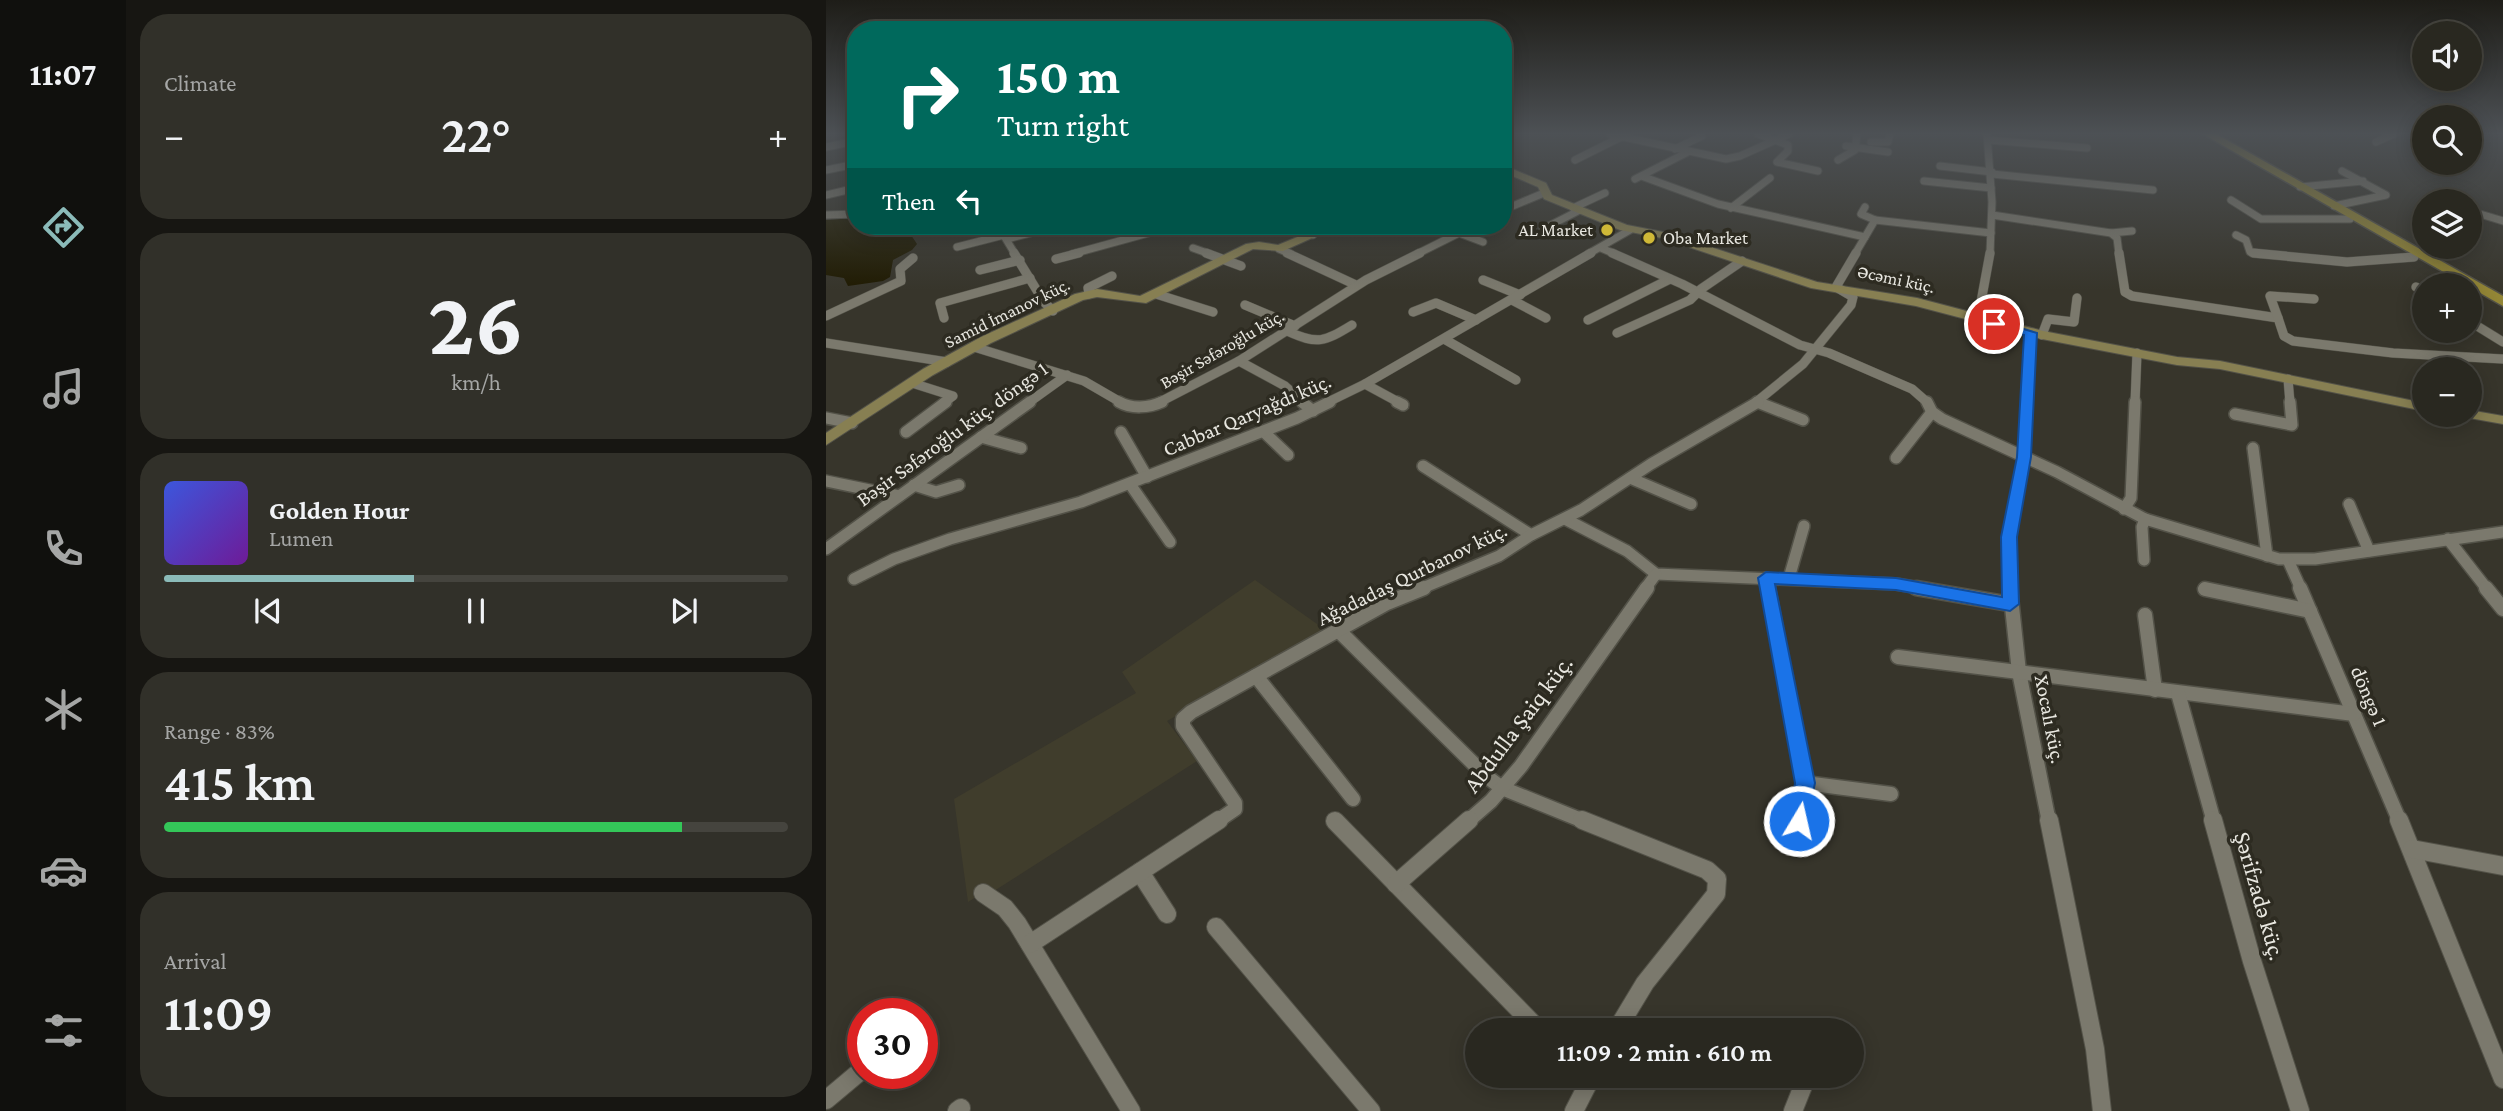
<!DOCTYPE html>
<html lang="en">
<head>
<meta charset="utf-8">
<style>
	:root { --surface:#292820; --page:#313029; --text:#f1f3f6; --muted:#a5a6a5; --line:#45443e; --accent:#8bbbb9 }
	body { margin:0; font-family:"Crimson Pro",serif; background:var(--page); color:var(--text); height:100vh; display:flex; flex-direction:column; font-size:26px; white-space:nowrap }
	* { box-sizing:border-box; margin:0 }
	p { font-size:23px; color:var(--muted) }
	.icon { flex:none; width:38px; height:38px; fill:none; stroke:currentColor; stroke-width:2; stroke-linecap:round; stroke-linejoin:round }
	.map { position:relative; flex:1; overflow:hidden }
	.side { display:flex; flex-direction:column; gap:14px; padding:14px; background:#171612; width:700px }
	.side>* { flex:none }
	.banner { position:absolute; left:21px; top:21px; width:665px; height:214px; border-radius:28px; box-shadow:0 4px 18px #0003,0 0 0 2px var(--line); background:#00695c; color:#fff; overflow:hidden }
	.tools { position:absolute; left:1586px; top:21px; display:grid; gap:14px }
	.tools a { display:grid; place-items:center; width:70px; height:70px; border-radius:50%; background:var(--surface); box-shadow:0 4px 18px #0003,0 0 0 2px var(--line); font-size:35px }
	.speed { position:absolute; left:21px; top:998px; display:flex; gap:14px; font-size:35px; font-weight:700; text-align:center }
	.speed>* { display:grid; place-content:center; width:91px; height:91px; border-radius:50%; background:var(--surface); box-shadow:0 4px 18px #0003,0 0 0 2px var(--line); line-height:1 }
	.speed .limit { border:10px solid #d22; background:#fff; color:#111 }
	.pin { position:absolute; display:grid; place-items:center; width:60px; height:60px; color:#fff; margin:-30px; border:4px solid #fff; border-radius:50%; box-shadow:0 2px 7px #0007 }
	.me { position:absolute; width:77px; margin:-38px; rotate:9deg; stroke-linejoin:round; filter:drop-shadow(0 0 5px #0008) }
	.turn { display:flex; align-items:center; gap:24px; height:147px; padding:0 35px; font-size:32px }
	.turn .icon { width:91px; height:91px; stroke-width:2.5 }
	.turn b { display:block; font-size:49px; line-height:60px }
	.then { display:flex; align-items:center; height:66px; padding:0 35px; background:#0003; gap:14px; font-size:26px }
	.big { font-size:52px; font-weight:600; line-height:1.1 }
	.side .widget { flex:1; display:flex; flex-direction:column; justify-content:center; gap:10px; min-width:0; padding:0 24px; border-radius:28px; background:var(--page) }
	.side .dial { align-items:center; gap:0 }
	.dial b { font-size:91px; line-height:1 }
	.song { display:flex; align-items:center; gap:21px }
	.cover { width:84px; height:84px; border-radius:10px; background:linear-gradient(135deg,hsl(230 70% 55%),hsl(280 70% 35%)) }
	.played { height:7px; border-radius:4px; background:linear-gradient(90deg,var(--accent) 40%,var(--line) 40%) }
	.keys { display:flex; justify-content:space-around; direction:ltr }
	.heat { display:flex; justify-content:space-between; align-items:center; font-size:38px; direction:ltr }
	.charge { height:10px; border-radius:5px; background:linear-gradient(90deg,#34c759 83%,var(--line) 0) }
	.trip { position:absolute; left:639px; top:1018px; width:399px; height:70px; border-radius:35px; background:var(--surface); box-shadow:0 4px 18px #0003,0 0 0 2px var(--line); font-weight:600; line-height:70px; text-align:center }
	main { display:flex; flex:1; min-height:0 }
	.menu { display:flex; flex-direction:column; width:126px; justify-content:space-around; align-items:center; background:#10100d; color:var(--muted) }
	.menu .icon { width:49px; height:49px }
	.menu .on { color:var(--accent) }
	.menu b { font-size:32px; color:var(--text) }
	.map>svg:first-child { display:block }
	.built { fill:#403d2c }
	.water { fill:#201b02 }
	.lines { fill:none; stroke-linecap:round; stroke-linejoin:round }
	.street-far4-casing { stroke:#535248; stroke-width:9 }
	.street-far3-casing { stroke:#535248; stroke-width:10 }
	.street-far2-casing { stroke:#535248; stroke-width:14 }
	.street-far1-casing { stroke:#535248; stroke-width:17 }
	.street-casing { stroke:#535248; stroke-width:20 }
	.secondary-casing { stroke:#535248; stroke-width:2 }
	.primary-casing { stroke:#535248; stroke-width:3 }
	.street-far4 { stroke:#7b796d; stroke-width:7 }
	.street-far3 { stroke:#7b796d; stroke-width:9 }
	.street-far2 { stroke:#7b796d; stroke-width:11 }
	.street-far1 { stroke:#7b796d; stroke-width:14 }
	.street { stroke:#7b796d; stroke-width:18 }
	.secondary { fill:#877f52; fill-rule:evenodd }
	.primary { fill:#938636; fill-rule:evenodd }
	.route { fill:#1a73e8; stroke:#114b97; stroke-width:2 }
	.poi-dot { fill:#cfb837; stroke:#2d2b21; stroke-width:2.5 }
	.labels { text-anchor:middle; stroke-width:7; stroke-linejoin:round; paint-order:stroke }
	.far-poi-label { font-size:18px; fill:#e8e7e0; stroke:#2d2b21; text-anchor:end }
	.far-street-label { font-size:18px; fill:#e8e7e0; stroke:#2d2b21 }
	.street-label { font-size:21px; fill:#e8e7e0; stroke:#2d2b21 }
	.near-street-label { font-size:24px; fill:#e8e7e0; stroke:#2d2b21 }
</style>
</head>
<body>
<main>
<nav class="menu">
<b>11:07</b>
<svg class="icon on" aria-label="directions" viewBox="0 0 24 24"><path d="M12 3l9 9-9 9-9-9zM9 14v-3h6M13 9l2 2-2 2"/></svg>
<svg class="icon" aria-label="music" viewBox="0 0 24 24"><path d="M9 18V5l10-2v13"/><circle cx="6" cy="18" r="3"/><circle cx="16" cy="16" r="3"/></svg>
<svg class="icon" aria-label="phone" viewBox="0 0 24 24"><path d="M5 4h4l2 5-3 2q2 4 5 5l2-3 5 2v4C11 20 4 13 5 4z"/></svg>
<svg class="icon" aria-label="climate" viewBox="0 0 24 24"><path d="M12 3v18M4 7l16 10M4 17L20 7"/></svg>
<svg class="icon" aria-label="car" viewBox="0 0 24 24"><path d="M5 17H2v-5l4-1 3-4h7l3 4 3 1v5h-3M9 17h6M6 11h13"/><circle cx="7" cy="17" r="2"/><circle cx="17" cy="17" r="2"/></svg>
<svg class="icon" aria-label="filters" viewBox="0 0 24 24"><path d="M4 7h16M4 17h16"/><circle cx="9" cy="7" r="2"/><circle cx="15" cy="17" r="2"/></svg>
</nav>
<section class="side">
<div class="widget"><p>Climate</p>
<div class="heat"><a>−</a><b class="big">22°</b><a>+</a></div>
</div>
<div class="widget dial"><b>26</b><p>km/h</p></div>
<div class="widget">
<div class="song"><i class="cover"></i><div><b>Golden Hour</b><p>Lumen</p></div></div>
<div class="played"></div>
<div class="keys"><svg class="icon" aria-label="previous" viewBox="0 0 24 24"><path d="M18 5L8 12l10 7zM5 5v14"/></svg><svg class="icon" aria-label="pause" viewBox="0 0 24 24"><path d="M8 5v14M16 5v14"/></svg><svg class="icon" aria-label="next" viewBox="0 0 24 24"><path d="M6 5l10 7-10 7zM19 5v14"/></svg></div>
</div>
<div class="widget"><p>Range · 83%</p><b class="big">415 km</b><div class="charge"></div></div>
<div class="widget"><p>Arrival</p><b class="big">11:09</b></div>
</section>
<div class="map">
<svg width="1677" height="1111" viewBox="0 0 1677 1111">
	<rect width="100%" height="100%" fill="#37352b"/>
	<polygon class="built" points="429,580 501,631 341,721 371,761 168,891 166,887 142,902 128,799 310,693 296,672"/>
	<polygon class="water" points="30,218 30,226 79,226 91,244 86,250 67,260 64,277 57,281 22,286 18,278 0,275 0,220"/>
	<g class="lines">
		<defs>
			<g id="street-far4">
				<polyline points="784,134 900,159 914,156 963,134"/>
				<polyline points="932,134 962,145 962,151 951,162 992,171"/>
				<polyline points="1161,134 1166,202 1164,254"/>
				<polyline points="1162,140 1261,148"/>
				<polyline points="1045,142 1062,142 1064,134"/>
				<polyline points="1550,142 1568,134"/>
				<polyline points="1643,144 1649,147 1643,151"/>
				<polyline points="1020,146 1062,152"/>
				<polyline points="0,147 30,141"/>
				<polyline points="849,149 876,136"/>
				<polyline points="749,160 795,137"/>
				<polyline points="1012,160 1029,150 1031,134"/>
				<polyline points="1114,166 1166,172"/>
				<polyline points="0,170 30,164"/>
				<polyline points="1166,174 1327,190"/>
				<polyline points="818,177 892,204 1039,237"/>
				<polyline points="809,179 862,152"/>
				<polyline points="1098,181 1165,188"/>
				<polyline points="1474,187 1537,181"/>
				<polyline points="0,195 30,188"/>
				<polyline points="1405,200 1435,219 1524,219"/>
				<polyline points="1508,206 1560,195 1516,171"/>
				<polyline points="1039,207 1035,214 1049,220"/>
				<polyline points="747,208 779,193"/>
				<polyline points="905,208 944,178"/>
				<polyline points="677,210 718,193"/>
				<polyline points="1654,214 1677,221"/>
				<polyline points="0,215 30,214"/>
				<polyline points="1166,215 1285,233 1291,238 1293,254"/>
				<polyline points="172,226 189,254"/>
				<polyline points="463,226 487,235"/>
				<polyline points="717,229 754,210"/>
				<polyline points="633,233 657,242"/>
				<polyline points="1285,233 1306,231"/>
				<polyline points="1410,235 1420,240 1424,252 1434,254"/>
				<polyline points="181,239 232,226"/>
				<polyline points="131,247 178,235"/>
				<polyline points="367,248 384,254"/>
				<polyline points="775,248 789,254"/>
				<polyline points="453,249 465,254"/>
				<polyline points="246,254 348,226"/>
				<polyline points="591,254 647,226"/>
				<polyline points="762,254 804,230"/>
				<polyline points="1029,254 1049,220 1165,233"/>
			</g>
			<g id="street-far3">
				<polyline points="188,253 218,302 227,311"/>
				<polyline points="380,253 415,266"/>
				<polyline points="461,253 530,285"/>
				<polyline points="786,253 856,284 974,345 1003,353 1086,389 1102,403"/>
				<polyline points="1293,253 1299,292 1306,296 1452,318 1458,336 1467,341 1567,353 1677,359"/>
				<polyline points="1427,253 1521,262 1588,257"/>
				<polyline points="230,259 253,253"/>
				<polyline points="154,270 194,260"/>
				<polyline points="657,280 694,295"/>
				<polyline points="1590,287 1598,291"/>
				<polyline points="263,294 262,288 286,276"/>
				<polyline points="330,294 387,312"/>
				<polyline points="686,300 720,318"/>
				<polyline points="419,305 469,326"/>
				<polyline points="587,312 610,303 650,320"/>
				<polyline points="0,316 75,281 74,269 87,258"/>
				<polyline points="118,318 114,303 204,278"/>
				<polyline points="1147,318 1155,302 1164,253"/>
				<polyline points="1452,318 1444,296 1488,299"/>
				<polyline points="762,320 844,279"/>
				<polyline points="1643,321 1677,342"/>
				<path d="M461,331C492,345 498,342 526,325"/>
				<polyline points="791,333 864,300 875,289 916,261"/>
				<polyline points="1216,335 1222,319 1248,322 1251,298"/>
				<polyline points="618,339 690,380"/>
				<polyline points="0,343 121,362"/>
				<polyline points="148,347 258,381 296,403"/>
				<polyline points="413,361 459,386 478,403"/>
				<polyline points="1462,379 1464,403"/>
				<polyline points="86,383 127,396 117,403"/>
				<polyline points="539,384 574,403"/>
				<polyline points="931,402 934,403"/>
				<polyline points="202,403 241,375"/>
				<polyline points="332,403 413,361 540,280 594,253"/>
				<polyline points="500,403 539,384 765,253"/>
				<polyline points="929,403 977,364 1025,305 1027,297 1010,287 1030,253"/>
				<polyline points="1201,403 1205,333"/>
				<polyline points="1309,403 1311,353"/>
			</g>
			<g id="street-far2">
				<path d="M293,402C305,409 323,408 336,402"/>
				<polyline points="476,402 487,411"/>
				<polyline points="571,402 577,405"/>
				<polyline points="931,402 977,420"/>
				<polyline points="1101,402 1106,412 1116,419 1231,472 1319,519 1453,559 1489,559 1677,532"/>
				<polyline points="1409,414 1466,425 1464,402"/>
				<polyline points="0,418 26,423"/>
				<polyline points="80,432 120,402"/>
				<polyline points="295,432 321,477"/>
				<polyline points="438,432 462,455"/>
				<polyline points="155,437 195,448"/>
				<polyline points="1427,448 1441,556"/>
				<polyline points="1070,458 1106,412"/>
				<polyline points="597,466 705,535"/>
				<polyline points="804,478 865,504"/>
				<polyline points="0,481 73,496"/>
				<polyline points="304,484 344,542"/>
				<polyline points="88,485 110,492 133,485"/>
				<polyline points="1523,504 1543,551"/>
				<polyline points="1298,509 1305,498 1309,402"/>
				<polyline points="739,519 801,551 830,574 1070,584 1100,589"/>
				<polyline points="1622,539 1661,589"/>
				<polyline points="0,549 204,402"/>
				<polyline points="1318,560 1316,527 1319,519"/>
				<polyline points="1462,560 1475,589"/>
				<polyline points="940,578 942,589"/>
				<polyline points="963,578 978,526"/>
				<polyline points="28,579 68,559 124,539 255,502 471,418 504,402"/>
				<polyline points="594,589 673,556 705,535 755,510 825,464 932,402"/>
				<polyline points="819,589 830,574"/>
				<polyline points="1184,589 1183,537 1198,457 1201,402"/>
			</g>
			<g id="street-far1">
				<polyline points="942,588 979,783 973,822"/>
				<polyline points="1090,588 1184,604"/>
				<polyline points="1184,588 1193,672 1223,822"/>
				<polyline points="1474,588 1574,822"/>
				<polyline points="1660,588 1677,609"/>
				<polyline points="1379,589 1484,611"/>
				<polyline points="1319,615 1329,690"/>
				<polyline points="513,631 660,776 676,788 760,822"/>
				<polyline points="1072,657 1528,714"/>
				<polyline points="430,676 527,799"/>
				<polyline points="1352,693 1388,822"/>
				<polyline points="979,783 1065,794"/>
				<polyline points="390,822 409,809 409,803 357,726 357,719 365,712 561,603 598,588"/>
				<polyline points="641,822 665,801 695,766 821,588"/>
			</g>
			<g id="street">
				<polyline points="756,820 881,870 891,879 890,894 819,983 790,1031"/>
				<polyline points="1223,820 1269,1049 1276,1111"/>
				<polyline points="1387,820 1426,961 1474,1111"/>
				<polyline points="1573,820 1677,1079"/>
				<polyline points="509,821 714,1031"/>
				<polyline points="970,840 973,820"/>
				<polyline points="1586,849 1677,866"/>
				<polyline points="314,872 341,914"/>
				<polyline points="570,884 643,820"/>
				<polyline points="157,893 179,908 191,923 305,1111"/>
				<polyline points="390,927 545,1111"/>
				<polyline points="204,944 393,820"/>
				<polyline points="0,1100 37,1069"/>
				<polyline points="131,1111 135,1108"/>
				<polyline points="748,1111 766,1076"/>
				<polyline points="967,1111 981,1076"/>
			</g>
			<g id="secondary">
				<polygon points="677,165 720,183 726,195 801,225 842,233 991,282 1091,298 1217,331 1351,357 1394,361 1598,403 1598,411 1394,369 1351,365 1216,339 1090,306 985,288 836,238 794,230 718,199 712,187 677,172"/>
				<polygon points="498,226 513,226 457,251 427,249 320,303 271,297 257,300 165,343 107,375 0,445 0,433 97,369 155,337 249,294 271,289 314,296 420,244 433,242 452,245"/>
				<polygon points="1643,410 1677,416 1677,424 1638,417 1636,415 1643,415"/>
			</g>
			<polygon id="primary" points="1377,134 1390,134 1677,296 1677,306"/>
		</defs>
		<use href="#street-far4" class="street-far4-casing"/>
		<use href="#street-far3" class="street-far3-casing"/>
		<use href="#street-far2" class="street-far2-casing"/>
		<use href="#street-far1" class="street-far1-casing"/>
		<use href="#street" class="street-casing"/>
		<use href="#secondary" class="secondary-casing"/>
		<use href="#primary" class="primary-casing"/>
		<use href="#street-far4" class="street-far4"/>
		<use href="#street-far3" class="street-far3"/>
		<use href="#street-far2" class="street-far2"/>
		<use href="#street-far1" class="street-far1"/>
		<use href="#street" class="street"/>
		<use href="#secondary" class="secondary"/>
		<use href="#primary" class="primary"/>
	</g>
	<linearGradient id="sky" x2="0" y2="1"><stop stop-color="#1e1d18"/><stop offset="0.46" stop-color="#4d5155"/><stop offset="1" stop-color="#4d5155" stop-opacity="0"/></linearGradient>
	<rect width="1677" height="290" fill="url(#sky)"/>
	<polygon class="route" points="1168,320 1211,333 1205,457 1191,537 1193,604 1184,611 1070,590 949,584 989,783 980,827 973,830 966,827 963,821 969,783 932,578 940,572 1070,578 1176,597 1175,537 1191,457 1198,335 1163,326 1163,321"/>
	<g class="poi-dot">
		<circle cx="781" cy="230" r="7"/>
		<circle cx="823" cy="238" r="7"/>
	</g>
	<g class="labels">
		<g class="far-poi-label">
			<text x="767" y="236">AL Market</text>
			<text x="837" y="244" text-anchor="start">Oba Market</text>
		</g>
		<g class="far-street-label">
			<text transform="translate(1070 279) rotate(12)" y="6">Əcəmi küç.</text>
			<text transform="translate(181 313) rotate(-26)" y="6">Samid İmanov küç.</text>
			<text transform="translate(396 349) rotate(-30)" y="6">Bəşir Səfəroğlu küç.</text>
		</g>
		<g class="street-label">
			<text transform="translate(421 415) rotate(-23)" y="7">Cabbar Qaryağdı küç.</text>
			<text transform="translate(126 434) rotate(-36)" y="7">Bəşir Səfəroğlu küç. döngə 1</text>
			<text transform="translate(586 574) rotate(-26)" y="7">Ağadadaş Qurbanov küç.</text>
			<text transform="translate(1543 696) rotate(67)" y="7">döngə 1</text>
			<text transform="translate(1224 719) rotate(79)" y="7">Xocalı küç.</text>
		</g>
		<g class="near-street-label">
			<text transform="translate(692 724) rotate(-53)" y="8">Abdulla Şaiq küç.</text>
			<text transform="translate(1434 896) rotate(74)" y="8">Şərifzadə küç.</text>
		</g>
	</g>
</svg>
<div class="tools">
<a><svg class="icon" aria-label="sound" viewBox="0 0 24 24"><path d="M4 9h4l5-4v14l-5-4H4zM17 9q2 3 0 6"/></svg></a>
<a><svg class="icon" aria-label="search" viewBox="0 0 24 24"><circle cx="10" cy="10" r="6"/><path d="M15 15l6 6"/></svg></a>
<a><svg class="icon" aria-label="layers" viewBox="0 0 24 24"><path d="M12 4l9 5-9 5-9-5zM3 14l9 5 9-5"/></svg></a>
<a>+</a>
<a>−</a>
</div>
<div class="speed"><div class="limit">30</div></div>
<div class="pin" style="left:1168px;top:324px;background:#d93025"><svg class="icon" aria-label="arrive" viewBox="0 0 24 24"><path d="M6 21V4h12l-3 4 3 4H6"/></svg></div>
<svg class="me" style="left:973px;top:821px" viewBox="-20 -20 40 40"><circle r="17" fill="#1a73e8" stroke="#fff" stroke-width="3"/><path d="M0-11L8 9 0 5-8 9z" fill="#fff"/></svg>
<div class="trip">11:09 · 2 min · 610 m</div>
<div class="banner">
<div class="turn"><svg class="icon" aria-label="right" viewBox="0 0 24 24"><path d="M7 20v-9h11M14 6l5 5-5 5"/></svg><div><b>150 m</b>Turn right</div></div>
<div class="then">Then<svg class="icon" aria-label="left" viewBox="0 0 24 24"><path d="M17 20v-9H6M10 6l-5 5 5 5"/></svg></div>
</div>
</div>
</main>
</body>
</html>
